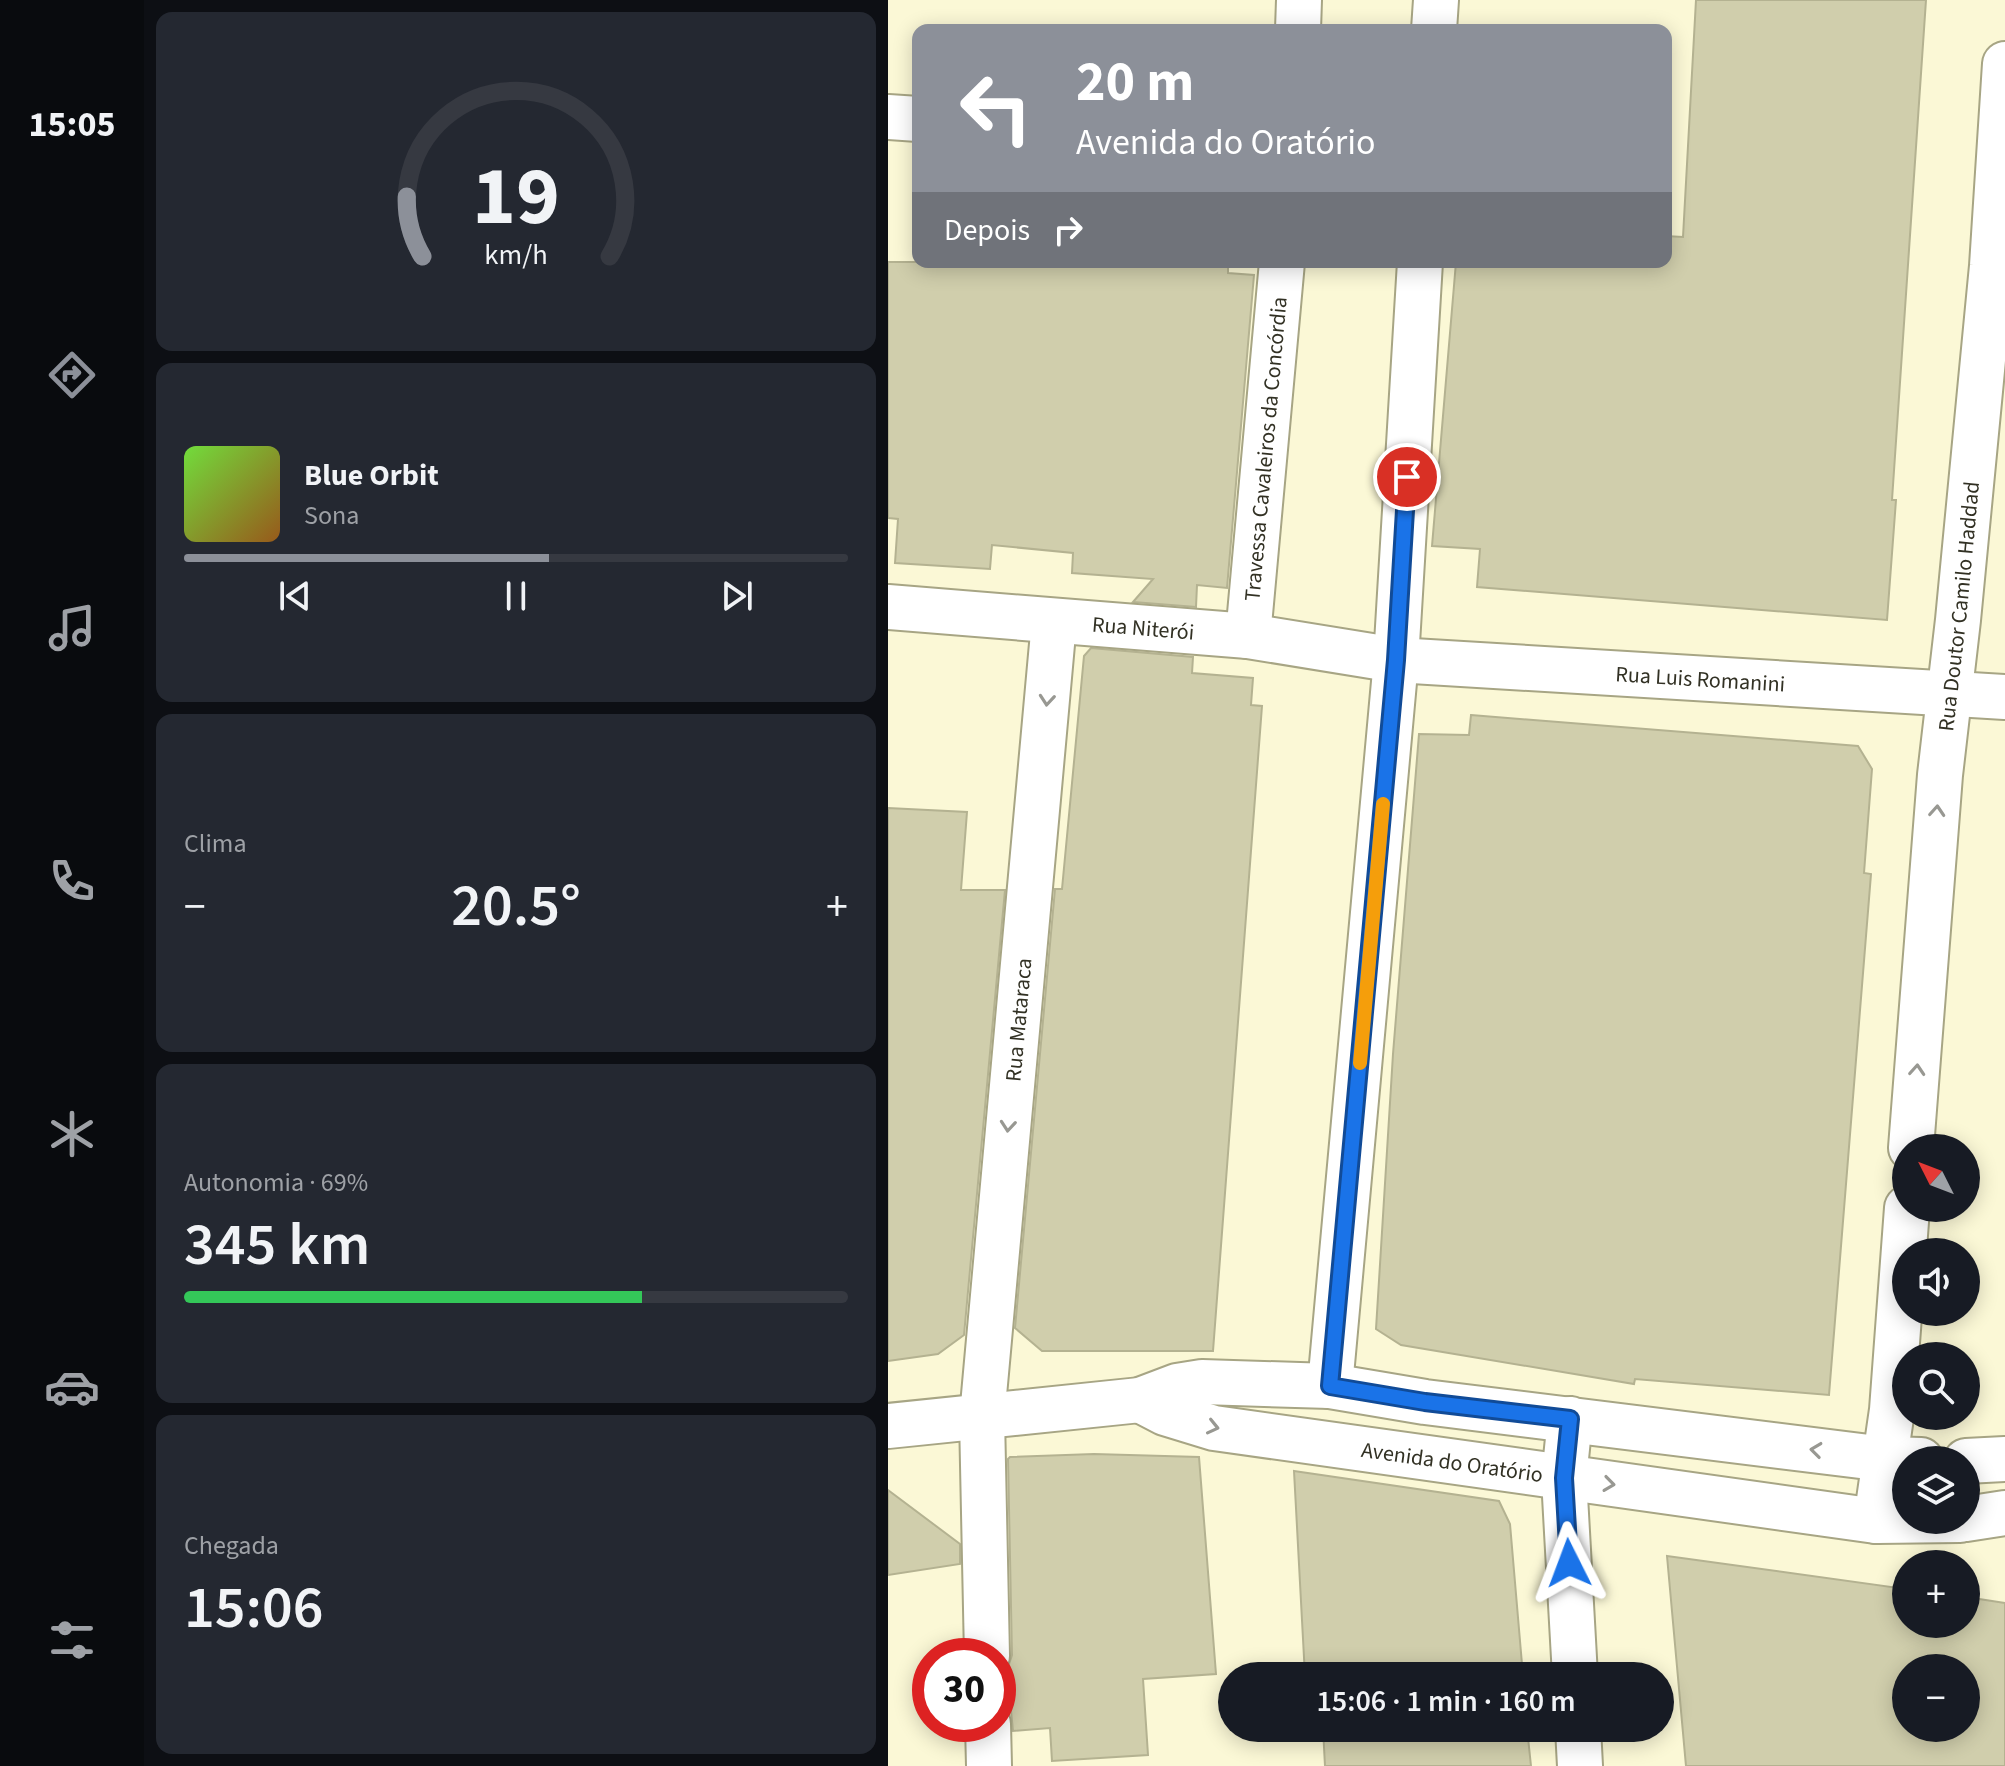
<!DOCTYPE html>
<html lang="pt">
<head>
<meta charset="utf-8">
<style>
	:root { --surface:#171b24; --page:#242831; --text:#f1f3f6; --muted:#9ea1a6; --line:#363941; --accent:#8c9099 }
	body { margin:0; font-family:"Source Sans 3",sans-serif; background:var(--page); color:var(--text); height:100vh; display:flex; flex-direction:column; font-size:30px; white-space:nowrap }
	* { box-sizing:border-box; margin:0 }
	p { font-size:26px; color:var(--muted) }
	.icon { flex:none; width:44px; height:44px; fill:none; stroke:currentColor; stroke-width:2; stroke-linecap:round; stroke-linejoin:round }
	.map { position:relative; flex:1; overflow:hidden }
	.sheet { display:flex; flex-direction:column; gap:12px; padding:12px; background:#0d0f14; width:744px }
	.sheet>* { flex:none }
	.guide { position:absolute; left:24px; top:24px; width:760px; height:244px; border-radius:16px; box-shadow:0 4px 20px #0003; background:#8c9099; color:#fff; overflow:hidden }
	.needle { width:52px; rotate:312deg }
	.tools { position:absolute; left:1004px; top:1134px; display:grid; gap:16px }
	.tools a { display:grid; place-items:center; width:88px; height:88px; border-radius:50%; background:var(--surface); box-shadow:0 4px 20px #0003; font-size:40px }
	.speed { position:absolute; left:24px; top:1638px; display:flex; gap:16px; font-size:40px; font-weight:700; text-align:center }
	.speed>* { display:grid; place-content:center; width:104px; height:104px; border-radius:50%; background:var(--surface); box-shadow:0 4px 20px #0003; line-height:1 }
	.speed .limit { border:12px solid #d22; background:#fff; color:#111 }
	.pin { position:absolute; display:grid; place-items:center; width:68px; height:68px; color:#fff; margin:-34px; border:4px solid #fff; border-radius:50%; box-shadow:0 2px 8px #0007 }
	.me { position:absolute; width:88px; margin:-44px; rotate:357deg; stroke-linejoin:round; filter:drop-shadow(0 0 6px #0008) }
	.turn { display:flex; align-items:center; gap:28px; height:168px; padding:0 32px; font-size:36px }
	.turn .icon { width:104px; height:104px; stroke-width:2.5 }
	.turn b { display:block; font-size:56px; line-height:68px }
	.then { display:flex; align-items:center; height:76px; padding:0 32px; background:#0003; gap:16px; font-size:30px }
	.big { font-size:60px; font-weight:600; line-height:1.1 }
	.sheet .card { flex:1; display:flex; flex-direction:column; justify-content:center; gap:12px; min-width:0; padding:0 28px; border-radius:16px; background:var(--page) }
	.sheet .dial { align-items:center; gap:0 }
	.dial svg { height:208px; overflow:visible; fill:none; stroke:var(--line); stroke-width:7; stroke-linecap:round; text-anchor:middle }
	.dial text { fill:var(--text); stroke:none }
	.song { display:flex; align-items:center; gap:24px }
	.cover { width:96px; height:96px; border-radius:12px; background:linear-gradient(135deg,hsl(100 70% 55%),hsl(30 70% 35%)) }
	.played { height:8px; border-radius:4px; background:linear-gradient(90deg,var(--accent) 55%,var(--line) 55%) }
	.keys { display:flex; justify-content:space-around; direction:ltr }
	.heat { display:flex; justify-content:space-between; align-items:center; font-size:44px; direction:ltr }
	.charge { height:12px; border-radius:6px; background:linear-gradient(90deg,#34c759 69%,var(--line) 0) }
	.trip { position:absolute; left:330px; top:1662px; width:456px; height:80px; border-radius:40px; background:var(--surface); box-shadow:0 4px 20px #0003; font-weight:600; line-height:80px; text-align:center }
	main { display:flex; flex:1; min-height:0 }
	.menu { display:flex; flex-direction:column; width:144px; justify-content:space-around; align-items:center; background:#090b0e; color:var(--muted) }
	.menu .icon { width:56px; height:56px }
	.menu .selected { color:var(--accent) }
	.menu b { font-size:36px; color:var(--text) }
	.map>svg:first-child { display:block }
	.building { fill:#d0ceac; stroke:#b4b291; stroke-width:2; fill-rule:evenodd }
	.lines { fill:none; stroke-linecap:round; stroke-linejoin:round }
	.minor-casing { stroke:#a7a584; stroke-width:48 }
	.secondary-casing { stroke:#a7a584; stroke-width:48 }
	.minor { stroke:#fff; stroke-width:44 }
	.secondary { stroke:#fff; stroke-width:44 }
	.oneway { stroke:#989892 }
	.route-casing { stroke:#114b97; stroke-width:20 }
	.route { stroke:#1a73e8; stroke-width:14 }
	.slow { stroke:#f59e0b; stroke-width:14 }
	.labels { text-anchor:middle; stroke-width:6; stroke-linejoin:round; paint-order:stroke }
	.street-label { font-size:22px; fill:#323124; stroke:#fff }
</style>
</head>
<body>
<main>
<nav class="menu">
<b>15:05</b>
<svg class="icon selected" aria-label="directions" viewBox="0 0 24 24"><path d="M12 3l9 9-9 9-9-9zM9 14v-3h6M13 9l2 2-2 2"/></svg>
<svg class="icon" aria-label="music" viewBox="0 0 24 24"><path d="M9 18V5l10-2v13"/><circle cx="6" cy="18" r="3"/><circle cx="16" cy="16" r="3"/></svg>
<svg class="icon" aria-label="phone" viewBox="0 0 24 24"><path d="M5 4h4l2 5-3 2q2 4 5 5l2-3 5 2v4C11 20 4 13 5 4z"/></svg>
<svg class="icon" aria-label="climate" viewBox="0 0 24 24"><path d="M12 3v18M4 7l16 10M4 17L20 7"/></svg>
<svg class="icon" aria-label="car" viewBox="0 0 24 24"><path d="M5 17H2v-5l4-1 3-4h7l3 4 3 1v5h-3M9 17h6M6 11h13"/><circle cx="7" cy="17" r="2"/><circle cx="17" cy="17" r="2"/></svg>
<svg class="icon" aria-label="filters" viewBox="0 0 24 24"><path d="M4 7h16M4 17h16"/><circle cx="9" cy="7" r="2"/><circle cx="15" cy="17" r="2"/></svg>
</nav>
<section class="sheet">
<div class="card dial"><svg viewBox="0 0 100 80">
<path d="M14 69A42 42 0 1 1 86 69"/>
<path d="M14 69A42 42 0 0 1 8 46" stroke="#8c9099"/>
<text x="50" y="56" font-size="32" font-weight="700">19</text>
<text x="50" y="72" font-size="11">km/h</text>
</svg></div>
<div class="card">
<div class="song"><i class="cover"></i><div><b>Blue Orbit</b><p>Sona</p></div></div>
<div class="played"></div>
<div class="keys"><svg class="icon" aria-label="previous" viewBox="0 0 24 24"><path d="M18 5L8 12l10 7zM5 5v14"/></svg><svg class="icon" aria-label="pause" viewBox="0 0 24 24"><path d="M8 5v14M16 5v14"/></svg><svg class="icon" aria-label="next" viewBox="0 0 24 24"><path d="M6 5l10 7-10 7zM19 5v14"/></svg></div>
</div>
<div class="card"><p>Clima</p>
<div class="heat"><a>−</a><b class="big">20.5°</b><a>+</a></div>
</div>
<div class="card"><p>Autonomia · 69%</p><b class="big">345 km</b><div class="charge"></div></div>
<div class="card"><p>Chegada</p><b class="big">15:06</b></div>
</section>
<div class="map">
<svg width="1117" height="1766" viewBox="0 0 1117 1766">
	<rect width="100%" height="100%" fill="#fbf8d6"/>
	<g class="building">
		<polygon points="808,0 1038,0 1004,500 1008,500 999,620 589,587 592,549 544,546 568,262 778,262 778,236 795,237"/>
		<polygon points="0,262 340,262 340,273 366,275 339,588 309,585 308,607 245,602 265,579 184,573 185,553 104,545 102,569 7,563 10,519 0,518"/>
		<polygon points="203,648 305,657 304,673 365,678 363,705 374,706 325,1351 154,1351 127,1328 167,889 174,889 196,656"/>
		<polygon points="583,715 970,746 984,769 976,873 983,874 941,1395 747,1379 746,1384 513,1345 488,1329 505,1054 531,734 581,735"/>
		<polygon points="0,808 79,812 73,890 117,890 76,1335 50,1354 0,1361"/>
		<polygon points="206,1454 311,1457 328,1674 255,1679 260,1755 164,1761 162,1728 125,1731 119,1670 124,1655 120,1459 122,1457"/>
		<polygon points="406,1471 611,1501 622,1524 635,1676 417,1676"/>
		<polygon points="0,1490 72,1544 72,1564 0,1575"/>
		<path d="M779,1556L1018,1589V1624H1078V1597L1117,1603V1766H798ZM1018,1668H1078V1728H1018Z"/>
		<polygon points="435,1728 639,1728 643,1766 437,1766"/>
	</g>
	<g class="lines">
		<defs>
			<g id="minor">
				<polyline points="410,30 411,0"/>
				<polyline points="546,30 548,0"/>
				<polyline points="0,117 30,119"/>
				<path id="s1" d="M0,607L360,636L508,660L1117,697"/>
				<path id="s2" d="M360,636L394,262"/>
				<path id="s3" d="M1023,1148L1052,775L1070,620L1104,266L1117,64"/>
				<polyline points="442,1386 508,660 532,262"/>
				<polyline points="682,1419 676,1478 687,1676"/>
				<polyline points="988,1521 1004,1410 1019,1208"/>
				<path id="s4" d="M99,1656L94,1417L166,622"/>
				<polyline points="100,1724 101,1766"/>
				<polyline points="690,1728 692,1766"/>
			</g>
			<g id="secondary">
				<path id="s5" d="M252,1400L277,1413L326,1428L988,1521L1072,1520"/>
				<polyline points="0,1426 252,1400 289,1386 314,1382 442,1386 537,1402 997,1459 1033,1460"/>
				<polyline points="1078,1461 1117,1459"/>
				<polyline points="1078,1519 1117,1513"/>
			</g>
		</defs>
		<use href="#minor" class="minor-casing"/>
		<use href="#secondary" class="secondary-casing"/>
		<use href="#minor" class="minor"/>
		<use href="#secondary" class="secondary"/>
	</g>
	<defs><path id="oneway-chevron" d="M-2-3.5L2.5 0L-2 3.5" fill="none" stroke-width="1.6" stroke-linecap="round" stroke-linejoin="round" transform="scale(2)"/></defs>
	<g class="oneway">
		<use href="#oneway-chevron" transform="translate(159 700) rotate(95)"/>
		<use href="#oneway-chevron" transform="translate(1049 811) rotate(-86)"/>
		<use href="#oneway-chevron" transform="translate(1029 1070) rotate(-86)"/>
		<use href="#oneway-chevron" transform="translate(120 1126) rotate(95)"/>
		<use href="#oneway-chevron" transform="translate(325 1427) rotate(13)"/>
		<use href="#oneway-chevron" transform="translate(928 1450) rotate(-173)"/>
		<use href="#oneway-chevron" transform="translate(721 1484) rotate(8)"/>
	</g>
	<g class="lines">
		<defs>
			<polyline id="route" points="519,477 508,660 442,1386 537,1402 682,1419 676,1478 681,1563"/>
		</defs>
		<use href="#route" class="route-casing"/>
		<use href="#route" class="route"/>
		<polyline class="slow" points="472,1063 495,804"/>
	</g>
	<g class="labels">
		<g class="street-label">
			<text dy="8" stroke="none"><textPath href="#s2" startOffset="188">Travessa Cavaleiros da Concórdia</textPath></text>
			<text dy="8" stroke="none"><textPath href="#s3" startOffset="544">Rua Doutor Camilo Haddad</textPath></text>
			<text dy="8" stroke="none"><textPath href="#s1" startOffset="256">Rua Niterói</textPath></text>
			<text dy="8" stroke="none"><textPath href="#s1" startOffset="816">Rua Luis Romanini</textPath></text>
			<text dy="8" stroke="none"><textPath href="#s4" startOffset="638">Rua Mataraca</textPath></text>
			<text dy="8" stroke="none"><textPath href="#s5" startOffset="320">Avenida do Oratório</textPath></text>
		</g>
	</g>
</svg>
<div class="tools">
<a><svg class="needle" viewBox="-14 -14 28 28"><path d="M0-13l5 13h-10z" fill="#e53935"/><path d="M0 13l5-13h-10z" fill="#9ea1a6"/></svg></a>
<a><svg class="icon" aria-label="sound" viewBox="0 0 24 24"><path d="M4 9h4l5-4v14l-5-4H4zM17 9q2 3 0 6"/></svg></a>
<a><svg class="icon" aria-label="search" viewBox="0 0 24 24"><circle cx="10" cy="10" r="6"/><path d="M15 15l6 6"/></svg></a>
<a><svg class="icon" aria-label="layers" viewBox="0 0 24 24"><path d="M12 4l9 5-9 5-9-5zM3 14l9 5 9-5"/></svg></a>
<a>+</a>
<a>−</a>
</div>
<div class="speed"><div class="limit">30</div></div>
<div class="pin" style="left:519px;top:477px;background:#d93025"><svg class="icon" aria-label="arrive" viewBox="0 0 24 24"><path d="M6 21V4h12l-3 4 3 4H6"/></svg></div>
<svg class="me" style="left:681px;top:1563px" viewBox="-20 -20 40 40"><path d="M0-17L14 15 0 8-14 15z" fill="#1a73e8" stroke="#fff" stroke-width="4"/></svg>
<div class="trip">15:06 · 1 min · 160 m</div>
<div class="guide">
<div class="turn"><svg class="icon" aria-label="left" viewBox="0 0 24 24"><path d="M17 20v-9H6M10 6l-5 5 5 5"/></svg><div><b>20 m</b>Avenida do Oratório</div></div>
<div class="then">Depois<svg class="icon" aria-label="right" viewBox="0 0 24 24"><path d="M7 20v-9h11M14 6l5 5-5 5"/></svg></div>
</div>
</div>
</main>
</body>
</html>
